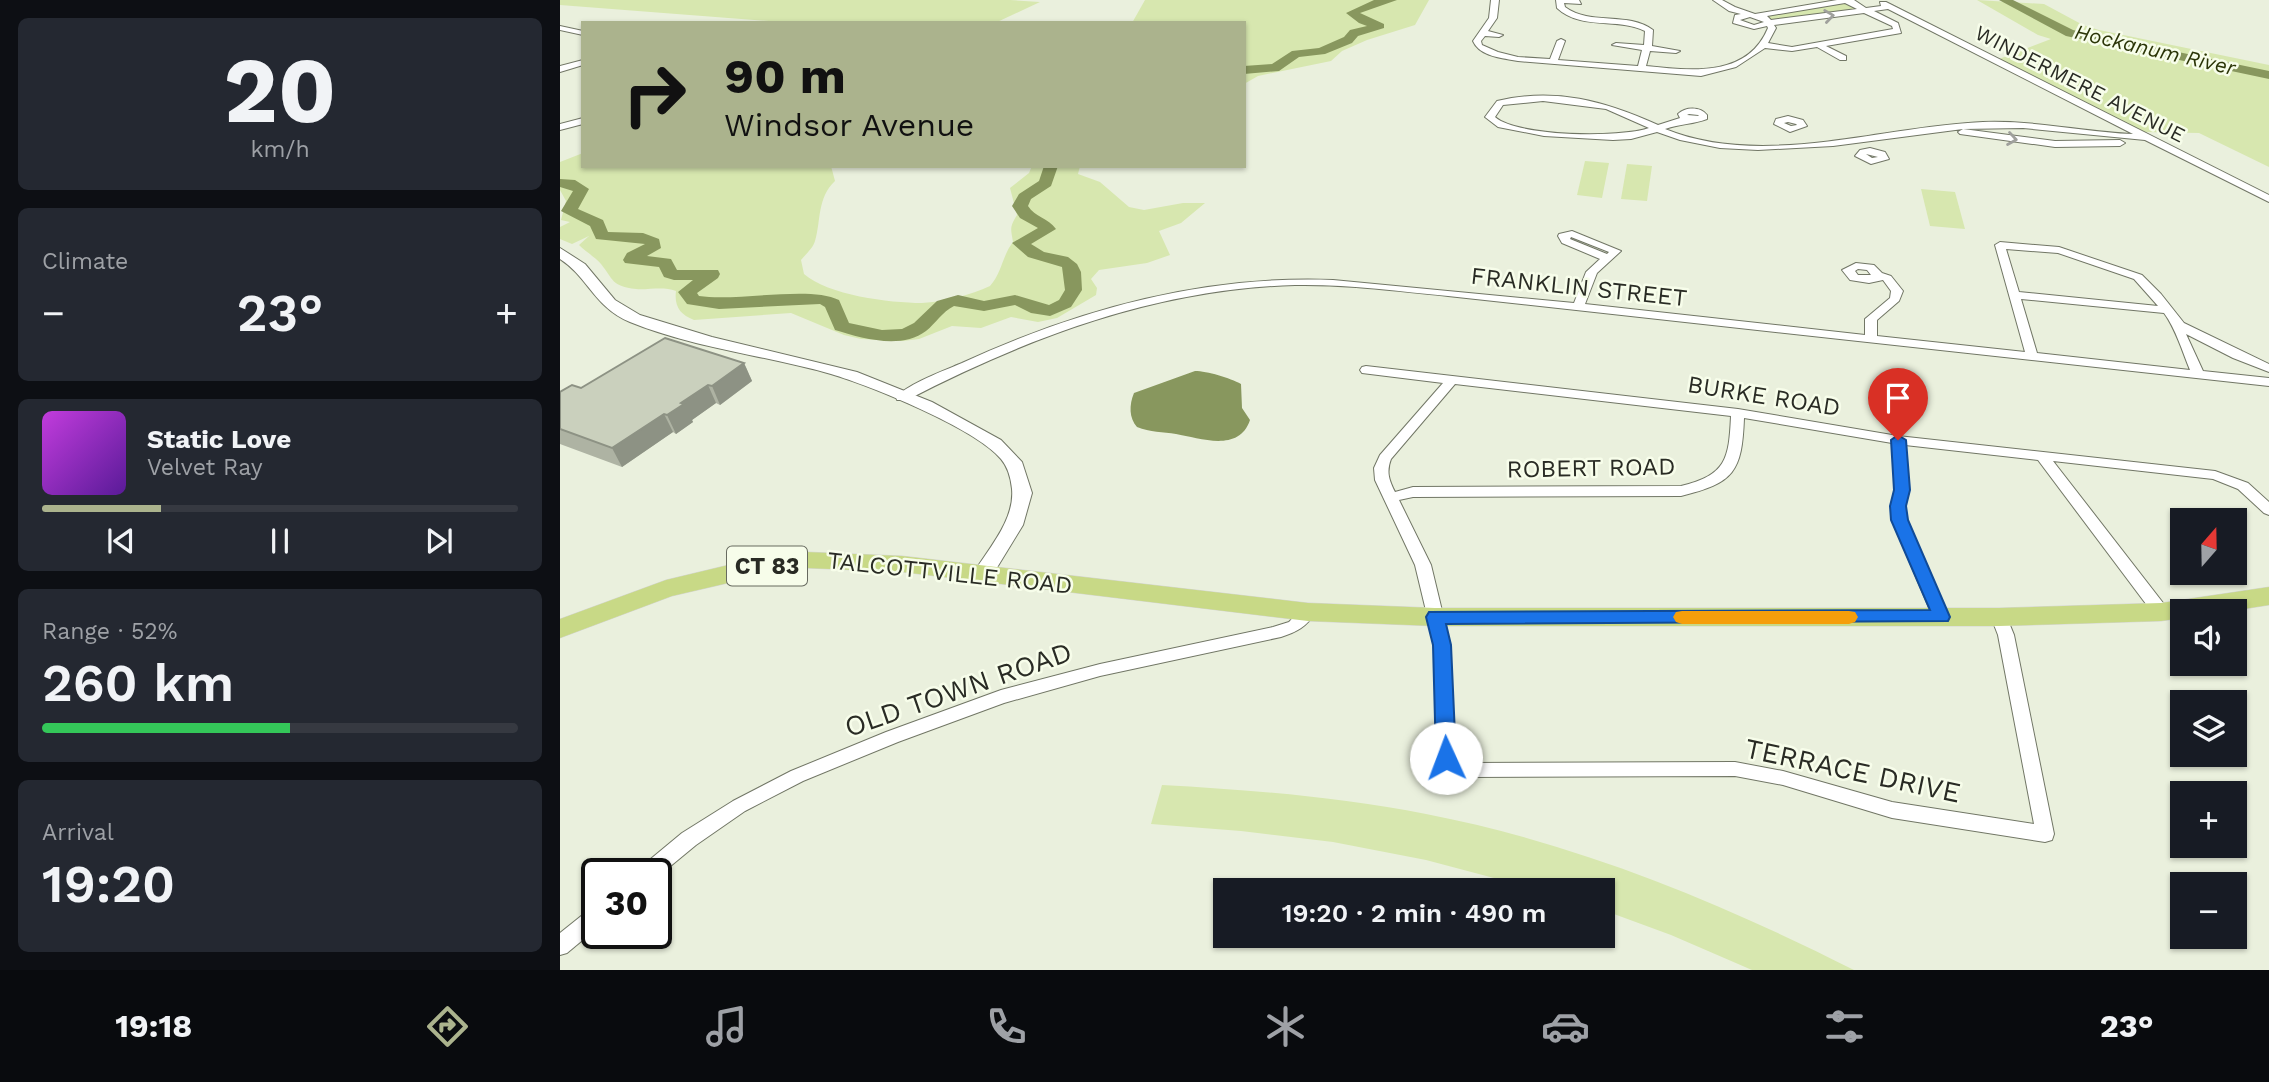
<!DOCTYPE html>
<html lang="en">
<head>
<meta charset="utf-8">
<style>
	:root { --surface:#171b24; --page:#242831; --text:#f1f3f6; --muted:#9ea1a6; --line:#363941; --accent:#abb38d }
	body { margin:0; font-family:"Work Sans",sans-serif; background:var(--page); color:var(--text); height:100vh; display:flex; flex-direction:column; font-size:26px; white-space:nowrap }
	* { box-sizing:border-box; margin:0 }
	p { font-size:23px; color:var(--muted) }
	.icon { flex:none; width:38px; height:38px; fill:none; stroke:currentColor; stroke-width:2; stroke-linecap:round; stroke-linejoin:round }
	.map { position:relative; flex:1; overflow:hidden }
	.panel { display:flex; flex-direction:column; gap:18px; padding:18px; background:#0d0f14; width:560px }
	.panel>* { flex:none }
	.banner { position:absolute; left:21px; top:21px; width:665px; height:147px; border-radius:0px; box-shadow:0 2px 5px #0004; background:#abb38d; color:#111; overflow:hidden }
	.needle { width:46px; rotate:20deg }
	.tools { position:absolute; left:1610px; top:508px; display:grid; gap:14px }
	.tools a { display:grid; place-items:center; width:77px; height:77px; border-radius:0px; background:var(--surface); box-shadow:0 2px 5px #0004; font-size:35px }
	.speed { position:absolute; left:21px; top:858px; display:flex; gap:14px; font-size:35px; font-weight:700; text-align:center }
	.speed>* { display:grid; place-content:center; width:91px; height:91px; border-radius:50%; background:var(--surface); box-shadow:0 2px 5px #0004; line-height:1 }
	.speed .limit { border:4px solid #111; border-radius:10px; background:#fff; color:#111 }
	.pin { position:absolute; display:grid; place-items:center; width:60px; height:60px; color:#fff; margin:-72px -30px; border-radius:50% 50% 50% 0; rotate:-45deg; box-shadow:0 0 7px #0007 }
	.pin .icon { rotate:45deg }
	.me { position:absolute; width:77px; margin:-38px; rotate:358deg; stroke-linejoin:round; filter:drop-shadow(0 0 5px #0008) }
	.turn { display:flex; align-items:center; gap:24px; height:147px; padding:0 28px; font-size:32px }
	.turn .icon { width:91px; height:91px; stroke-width:2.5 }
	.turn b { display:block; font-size:49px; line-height:60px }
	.big { font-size:52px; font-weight:600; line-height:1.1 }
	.panel .card { flex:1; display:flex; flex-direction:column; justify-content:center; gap:10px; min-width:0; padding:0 24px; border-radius:10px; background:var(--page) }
	.panel .dial { align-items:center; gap:0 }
	.dial b { font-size:91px; line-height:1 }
	.song { display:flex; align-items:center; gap:21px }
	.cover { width:84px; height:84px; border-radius:10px; background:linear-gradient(135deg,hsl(290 70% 55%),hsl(270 70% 35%)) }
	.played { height:7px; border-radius:4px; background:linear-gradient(90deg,var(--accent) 25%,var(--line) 25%) }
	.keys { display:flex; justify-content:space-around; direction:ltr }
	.heat { display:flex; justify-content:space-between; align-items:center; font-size:38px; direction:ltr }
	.charge { height:10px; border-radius:5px; background:linear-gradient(90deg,#34c759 52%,var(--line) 0) }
	.trip { position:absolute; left:653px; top:878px; width:402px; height:70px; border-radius:0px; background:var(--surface); box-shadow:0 2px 5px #0004; font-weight:600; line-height:70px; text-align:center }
	.tabs { display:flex; height:112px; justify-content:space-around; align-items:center; background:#090b0e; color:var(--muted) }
	.tabs .icon { width:49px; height:49px }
	.tabs .current { color:var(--accent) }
	.tabs b { font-size:32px; color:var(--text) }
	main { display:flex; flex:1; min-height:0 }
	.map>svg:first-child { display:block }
	.green { fill:#d7e7af }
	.water { fill:#88975e }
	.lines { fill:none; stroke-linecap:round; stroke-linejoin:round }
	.river { fill:#88975e; fill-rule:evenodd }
	.street-casing { stroke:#717665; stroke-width:2 }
	.secondary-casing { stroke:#717665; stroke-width:2 }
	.primary-casing { stroke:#d4d5d3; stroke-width:1 }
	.street { fill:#fff; fill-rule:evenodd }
	.secondary { fill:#fff; fill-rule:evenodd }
	.primary { fill:#c8d986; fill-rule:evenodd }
	.wall { fill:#aeb3a3 }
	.shaded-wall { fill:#8d9284 }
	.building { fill:#cad0bd; stroke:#8d9284; stroke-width:2 }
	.oneway { stroke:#9fa09c }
	.route { fill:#1a73e8; stroke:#114b97; stroke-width:2 }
	.slow { fill:#f59e0b }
	.labels { text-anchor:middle; stroke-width:5; stroke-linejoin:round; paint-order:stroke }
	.far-water-label { font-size:21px; font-style:italic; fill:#2b3507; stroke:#f7fdea }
	.far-street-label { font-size:21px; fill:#292b24; stroke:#f7fdea }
	.shield { fill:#f7fdea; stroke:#676a5f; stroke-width:2 }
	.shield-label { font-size:23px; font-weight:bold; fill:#292b24 }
	.street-label { font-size:24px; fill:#292b24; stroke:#f7fdea }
	.near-street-label { font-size:28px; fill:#292b24; stroke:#f7fdea }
</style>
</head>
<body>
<main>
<section class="panel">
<div class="card dial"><b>20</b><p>km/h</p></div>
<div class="card"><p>Climate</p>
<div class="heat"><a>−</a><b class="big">23°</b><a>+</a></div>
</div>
<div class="card">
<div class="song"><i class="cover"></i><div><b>Static Love</b><p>Velvet Ray</p></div></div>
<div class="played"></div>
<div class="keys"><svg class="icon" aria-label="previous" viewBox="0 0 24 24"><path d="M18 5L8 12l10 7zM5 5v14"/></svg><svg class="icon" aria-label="pause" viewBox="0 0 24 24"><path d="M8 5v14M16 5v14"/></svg><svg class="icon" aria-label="next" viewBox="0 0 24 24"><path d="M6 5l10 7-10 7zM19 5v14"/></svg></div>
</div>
<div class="card"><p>Range · 52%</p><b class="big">260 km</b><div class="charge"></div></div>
<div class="card"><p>Arrival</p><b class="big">19:20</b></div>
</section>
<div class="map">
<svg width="1709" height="970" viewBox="0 0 1709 970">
	<rect width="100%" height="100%" fill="#eaf0dd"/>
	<g class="green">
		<polygon points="0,0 450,0 480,2 435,23 235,23 0,5"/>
		<polygon points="585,0 869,0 855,25 807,40 782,51 771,61 698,76 684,84 684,23 572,23"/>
		<polygon points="1417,0 1484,4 1523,25 1539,30 1709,65 1709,167 1639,133 1584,132 1439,59 1491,39 1478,35"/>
		<polygon points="1288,3 1301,10 1216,23 1204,15"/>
		<path d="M23,153V166H271L275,181C257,198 261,220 255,241C253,248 246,254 241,260L244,274C268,295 329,303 362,303C384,302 411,295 430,286C442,273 442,256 453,242C451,229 449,228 457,215L450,188L469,173L472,166H520L518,174L540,182L569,207L584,210L623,203H645L621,223L599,231L610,255L587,263L539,270L531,279L537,288L536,295L497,318L478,322L451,317L421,328L392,326L359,339L343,341L301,339L284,335L231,313L134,320C120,315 114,306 116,291C103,286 89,290 76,289C51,286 54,280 41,264C35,257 26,252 19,245L29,236L12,244L0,239V227L10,222L1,220L6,201L0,190V162Z"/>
		<polygon points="1025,161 1049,163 1042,198 1017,195"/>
		<polygon points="1067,164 1092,166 1087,201 1061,199"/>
		<polygon points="1361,189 1395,192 1405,229 1370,226"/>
		<path d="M602,785C691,790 779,797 866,814C1016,843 1159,902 1294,970H1192L1111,935L1043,910V891H983L866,860L773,842L681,831L591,824Z"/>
	</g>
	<path class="water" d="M635,371C647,371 670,378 681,384L682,408L690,420C679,453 640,438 616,434C603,432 590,432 577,427C569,418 569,405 574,393Z"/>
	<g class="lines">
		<g class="river">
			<polygon points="814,0 837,0 800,13 824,24 824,28 798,36 792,43 765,54 739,57 719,71 684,74 684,66 712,64 732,51 759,48 784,37 790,30 807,26 799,23 786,13"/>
			<polygon points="1439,0 1453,0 1513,30 1709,71 1709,79 1506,36"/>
			<path d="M484,166H498L491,186L471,199L468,206C475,217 488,218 496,229L471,244L484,252L508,257L517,264L521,272L522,290L511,307L490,316L471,313L455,305L424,311L394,306C382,312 376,323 366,331C341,350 301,338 275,330L265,307L260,304L159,309L127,304L118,292L133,280H114L104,277L99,267L65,263L63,260L67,253L85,244L36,239L30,226L1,211L13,191L0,187V179L15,180L29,189L18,209L43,220L48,232L83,233L99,239L101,248L87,256L111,259L117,270H158L160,274L158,278L137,293L139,296C178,302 249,285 279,300L289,323L322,330L342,329L354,323L377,301L398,295L424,301L455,295L489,305L499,300L505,290L502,267L468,257L452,243L478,228L460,218L452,206L459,194L479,181Z"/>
		</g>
		<defs>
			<g id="street">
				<path d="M931,0H939L937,18L928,31L943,35L939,37L925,36L921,41L922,45L938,52L958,57L990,59L997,41L1001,39L1005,41L998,60L1078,66L1082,50L1052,45L1056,43L1084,45L1085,31C1057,17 1022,31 997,8L996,0H1019L1021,4L1004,3L1005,7C1031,26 1067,11 1093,30L1092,46L1120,51L1116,53L1090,51L1086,66C1129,70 1187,79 1208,28L1207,26L1194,29L1173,23L1175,15L1181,14L1169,11L1153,0H1162L1175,7L1195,14L1277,0H1294L1306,8L1321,6L1320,2H1326L1709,195V202L1585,140L1463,128L1403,129L1495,141L1560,140L1565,143L1560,146L1495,147L1400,134L1398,132L1403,129L1273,146L1198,150L1160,148L1120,140L1097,132L1071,139L1053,140L984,136L938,127L925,117L937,101C995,87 1045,101 1098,125L1120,118L1118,114C1125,107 1140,106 1147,115V119C1134,124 1120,124 1105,129C1203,169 1322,126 1423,122C1474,120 1523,132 1573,134L1328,9L1314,11L1338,23L1341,33L1266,46L1286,56V60H1280L1257,47L1232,51L1205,48L1176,67L1141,76L958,61C943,58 920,57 913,41L929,18ZM1285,3L1297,9L1211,20L1207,16ZM1304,13L1332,26L1333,29L1232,47L1208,43L1216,28L1214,25ZM1190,17L1204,22L1194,25L1180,20ZM983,101L1046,109L1089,128C1060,138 958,137 935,117L943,105ZM1129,114L1138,115L1139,116L1127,115Z"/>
				<polygon points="0,26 23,31 23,35 0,30"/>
				<polygon points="23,60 23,65 0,72 0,66"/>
				<path d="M1228,116L1243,120L1247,126L1230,132L1214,124L1216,119ZM1228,122L1236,124L1237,125L1231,126L1224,123Z"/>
				<polygon points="23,118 23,124 0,130 0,124"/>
				<path d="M1310,148L1325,152L1329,159L1311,164L1295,156L1300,150ZM1306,154L1318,157L1312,158Z"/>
				<path d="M1012,231L1061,251L1037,273L1025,304L1305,335V319L1330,298L1331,291L1323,280L1309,283L1290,280L1282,270L1296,263L1314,265L1322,273L1331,276L1343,291L1339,301L1317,320V336L1465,352L1435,245L1440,242L1499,247L1582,275L1601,294L1624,323L1709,364V372L1673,358L1626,334L1643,371L1709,378V386L888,296C837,291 786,284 735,285C596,289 469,337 347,400H337L336,397C350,383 383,371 402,363C519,309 644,275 773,280L1014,303L1026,272L1040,259L1002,243L998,236L999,234ZM1011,237L1049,252L1047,254L1010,239ZM1446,249L1498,253L1574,279L1598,306L1459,292ZM1298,269L1307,270L1311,275H1298L1295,271ZM1461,299L1604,313C1616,329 1622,351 1630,370L1477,353Z"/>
				<path d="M806,366L1178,409L1338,436L1655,471L1688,483L1709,502V515L1704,513L1678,489L1653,479L1493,461L1607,608L1609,612L1607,616H1595L1478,460L1345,445L1349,490L1345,506L1346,520L1389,617L1387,621H1375L1373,617L1332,520L1331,506L1335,490L1332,443L1184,418C1182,472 1174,483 1121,496L853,497L839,500L871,565L890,644L895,756L899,761L908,763L1175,762L1223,771L1332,802L1474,824L1438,635L1431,617L1433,613H1445L1454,635L1494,834L1492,840L1485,842L1332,818L1223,785L1175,776L908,777L888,772L877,758L874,644L855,565L815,480L814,468L820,455L883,383L802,373L800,370L802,367ZM895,384L1171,416C1169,460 1166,475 1121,486L853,487L835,492C829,480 826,472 831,459Z"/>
				<path d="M748,606L754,608L756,612C746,627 737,632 721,637L540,676L444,703L338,742L243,781L185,811L136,845L96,878V873H78L81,867L122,833L173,801L231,771L326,732L441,690L540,664L713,627L729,622L742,608Z"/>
				<polygon points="37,906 37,928 7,953 0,955 0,933 30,909"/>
			</g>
			<path id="secondary" d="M0,248L25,264L55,300L80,315L152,337L297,372L372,402L441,440L462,462L472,493L463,525L430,579L423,581L416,579L413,574C428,549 455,520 452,489C451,479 448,467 441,459C415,428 311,386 271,374C204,355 134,348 70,322C35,308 28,277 0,259Z"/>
			<polygon id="primary" points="246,552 342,556 748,603 875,608 1439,608 1601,603 1709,587 1709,605 1671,611 1622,611 1622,618 1601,621 1439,626 875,626 748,621 342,572 246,568 181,580 112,596 0,638 0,619 106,580 181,562"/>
		</defs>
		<use href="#street" class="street-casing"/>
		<use href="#secondary" class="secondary-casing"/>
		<use href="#primary" class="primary-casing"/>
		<use href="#street" class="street"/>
		<use href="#secondary" class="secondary"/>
		<use href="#primary" class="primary"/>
	</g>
	<polygon class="wall" points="184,363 192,381 160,405 156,403 132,420 133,422 116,434 113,432 62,467 0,444 0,392"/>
	<g class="shaded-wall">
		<polygon points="184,363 192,381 160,405 152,386"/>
		<polygon points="148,385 156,403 132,420 133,422 116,434 107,415 121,403"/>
		<polygon points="104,414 113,432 62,467 52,448"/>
	</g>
	<polygon class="building" points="105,338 184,363 152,386 148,385 121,403 124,404 107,415 104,414 52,448 0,429 0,392 12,385 21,388"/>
	<defs><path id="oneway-chevron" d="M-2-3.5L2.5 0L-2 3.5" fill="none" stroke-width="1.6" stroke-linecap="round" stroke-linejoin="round" transform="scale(1.75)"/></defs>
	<g class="oneway">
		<use href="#oneway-chevron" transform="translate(1269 16) rotate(-8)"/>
		<use href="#oneway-chevron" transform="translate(1452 139) rotate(9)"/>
	</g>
	<polygon class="route" points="1338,435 1346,440 1350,490 1346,506 1348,520 1390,617 1388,621 886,624 891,645 896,758 893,764 886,766 879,764 876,758 873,645 866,617 869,612 1370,610 1331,520 1330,506 1334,490 1331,440"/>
	<polygon class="slow" points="1122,611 1289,611 1295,612 1298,617 1295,622 1289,624 1122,624 1116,622 1113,617 1116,612"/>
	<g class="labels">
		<g class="far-water-label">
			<text transform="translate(1595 50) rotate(13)" y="7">Hockanum River</text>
		</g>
		<g class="far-street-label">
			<text transform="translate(1520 84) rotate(27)" y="7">WINDERMERE AVENUE</text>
		</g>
		<rect class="shield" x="167" y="546.5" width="80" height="39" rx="5"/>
		<g class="shield-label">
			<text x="207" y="574">CT 83</text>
		</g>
		<g class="street-label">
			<text transform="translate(1019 287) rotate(6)" y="8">FRANKLIN STREET</text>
			<text transform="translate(1204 396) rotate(9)" y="8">BURKE ROAD</text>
			<text transform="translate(1031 468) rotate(-1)" y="8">ROBERT ROAD</text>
			<text transform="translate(390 573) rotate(6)" y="8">TALCOTTVILLE ROAD</text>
		</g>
		<g class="near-street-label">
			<text transform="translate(398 689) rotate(-19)" y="10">OLD TOWN ROAD</text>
			<text transform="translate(1293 770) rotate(12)" y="10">TERRACE DRIVE</text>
		</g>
	</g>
</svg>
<div class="tools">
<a><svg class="needle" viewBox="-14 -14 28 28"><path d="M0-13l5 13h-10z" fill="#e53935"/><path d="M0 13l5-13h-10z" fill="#9ea1a6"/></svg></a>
<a><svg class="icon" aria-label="sound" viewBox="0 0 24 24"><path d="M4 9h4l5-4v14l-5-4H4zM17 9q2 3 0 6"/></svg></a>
<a><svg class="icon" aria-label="layers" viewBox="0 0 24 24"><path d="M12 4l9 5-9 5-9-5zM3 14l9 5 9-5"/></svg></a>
<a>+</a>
<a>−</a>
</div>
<div class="speed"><div class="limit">30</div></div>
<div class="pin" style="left:1338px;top:440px;background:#d93025"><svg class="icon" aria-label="arrive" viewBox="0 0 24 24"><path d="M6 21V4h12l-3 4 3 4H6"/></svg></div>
<svg class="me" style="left:886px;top:758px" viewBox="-20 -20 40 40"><circle r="19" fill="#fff"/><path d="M0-13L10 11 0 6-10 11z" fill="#1a73e8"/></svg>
<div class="trip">19:20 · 2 min · 490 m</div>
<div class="banner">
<div class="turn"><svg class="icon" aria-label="right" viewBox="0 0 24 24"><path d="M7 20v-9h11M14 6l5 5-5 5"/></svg><div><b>90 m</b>Windsor Avenue</div></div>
</div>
</div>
</main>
<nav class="tabs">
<b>19:18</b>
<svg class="icon current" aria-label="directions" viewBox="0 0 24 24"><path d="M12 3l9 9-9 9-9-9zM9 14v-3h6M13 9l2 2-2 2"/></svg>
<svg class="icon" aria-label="music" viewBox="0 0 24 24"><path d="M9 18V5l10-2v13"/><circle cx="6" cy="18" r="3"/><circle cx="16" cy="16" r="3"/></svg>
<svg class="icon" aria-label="phone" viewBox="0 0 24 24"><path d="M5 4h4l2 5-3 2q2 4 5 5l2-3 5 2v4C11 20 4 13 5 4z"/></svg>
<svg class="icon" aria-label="climate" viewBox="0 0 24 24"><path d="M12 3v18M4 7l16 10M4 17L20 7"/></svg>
<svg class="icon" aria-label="car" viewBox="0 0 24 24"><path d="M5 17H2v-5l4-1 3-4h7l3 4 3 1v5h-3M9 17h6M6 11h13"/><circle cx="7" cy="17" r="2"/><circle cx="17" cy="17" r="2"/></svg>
<svg class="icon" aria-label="filters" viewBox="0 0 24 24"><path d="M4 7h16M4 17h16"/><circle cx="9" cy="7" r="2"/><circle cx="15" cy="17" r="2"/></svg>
<b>23°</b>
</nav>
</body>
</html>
